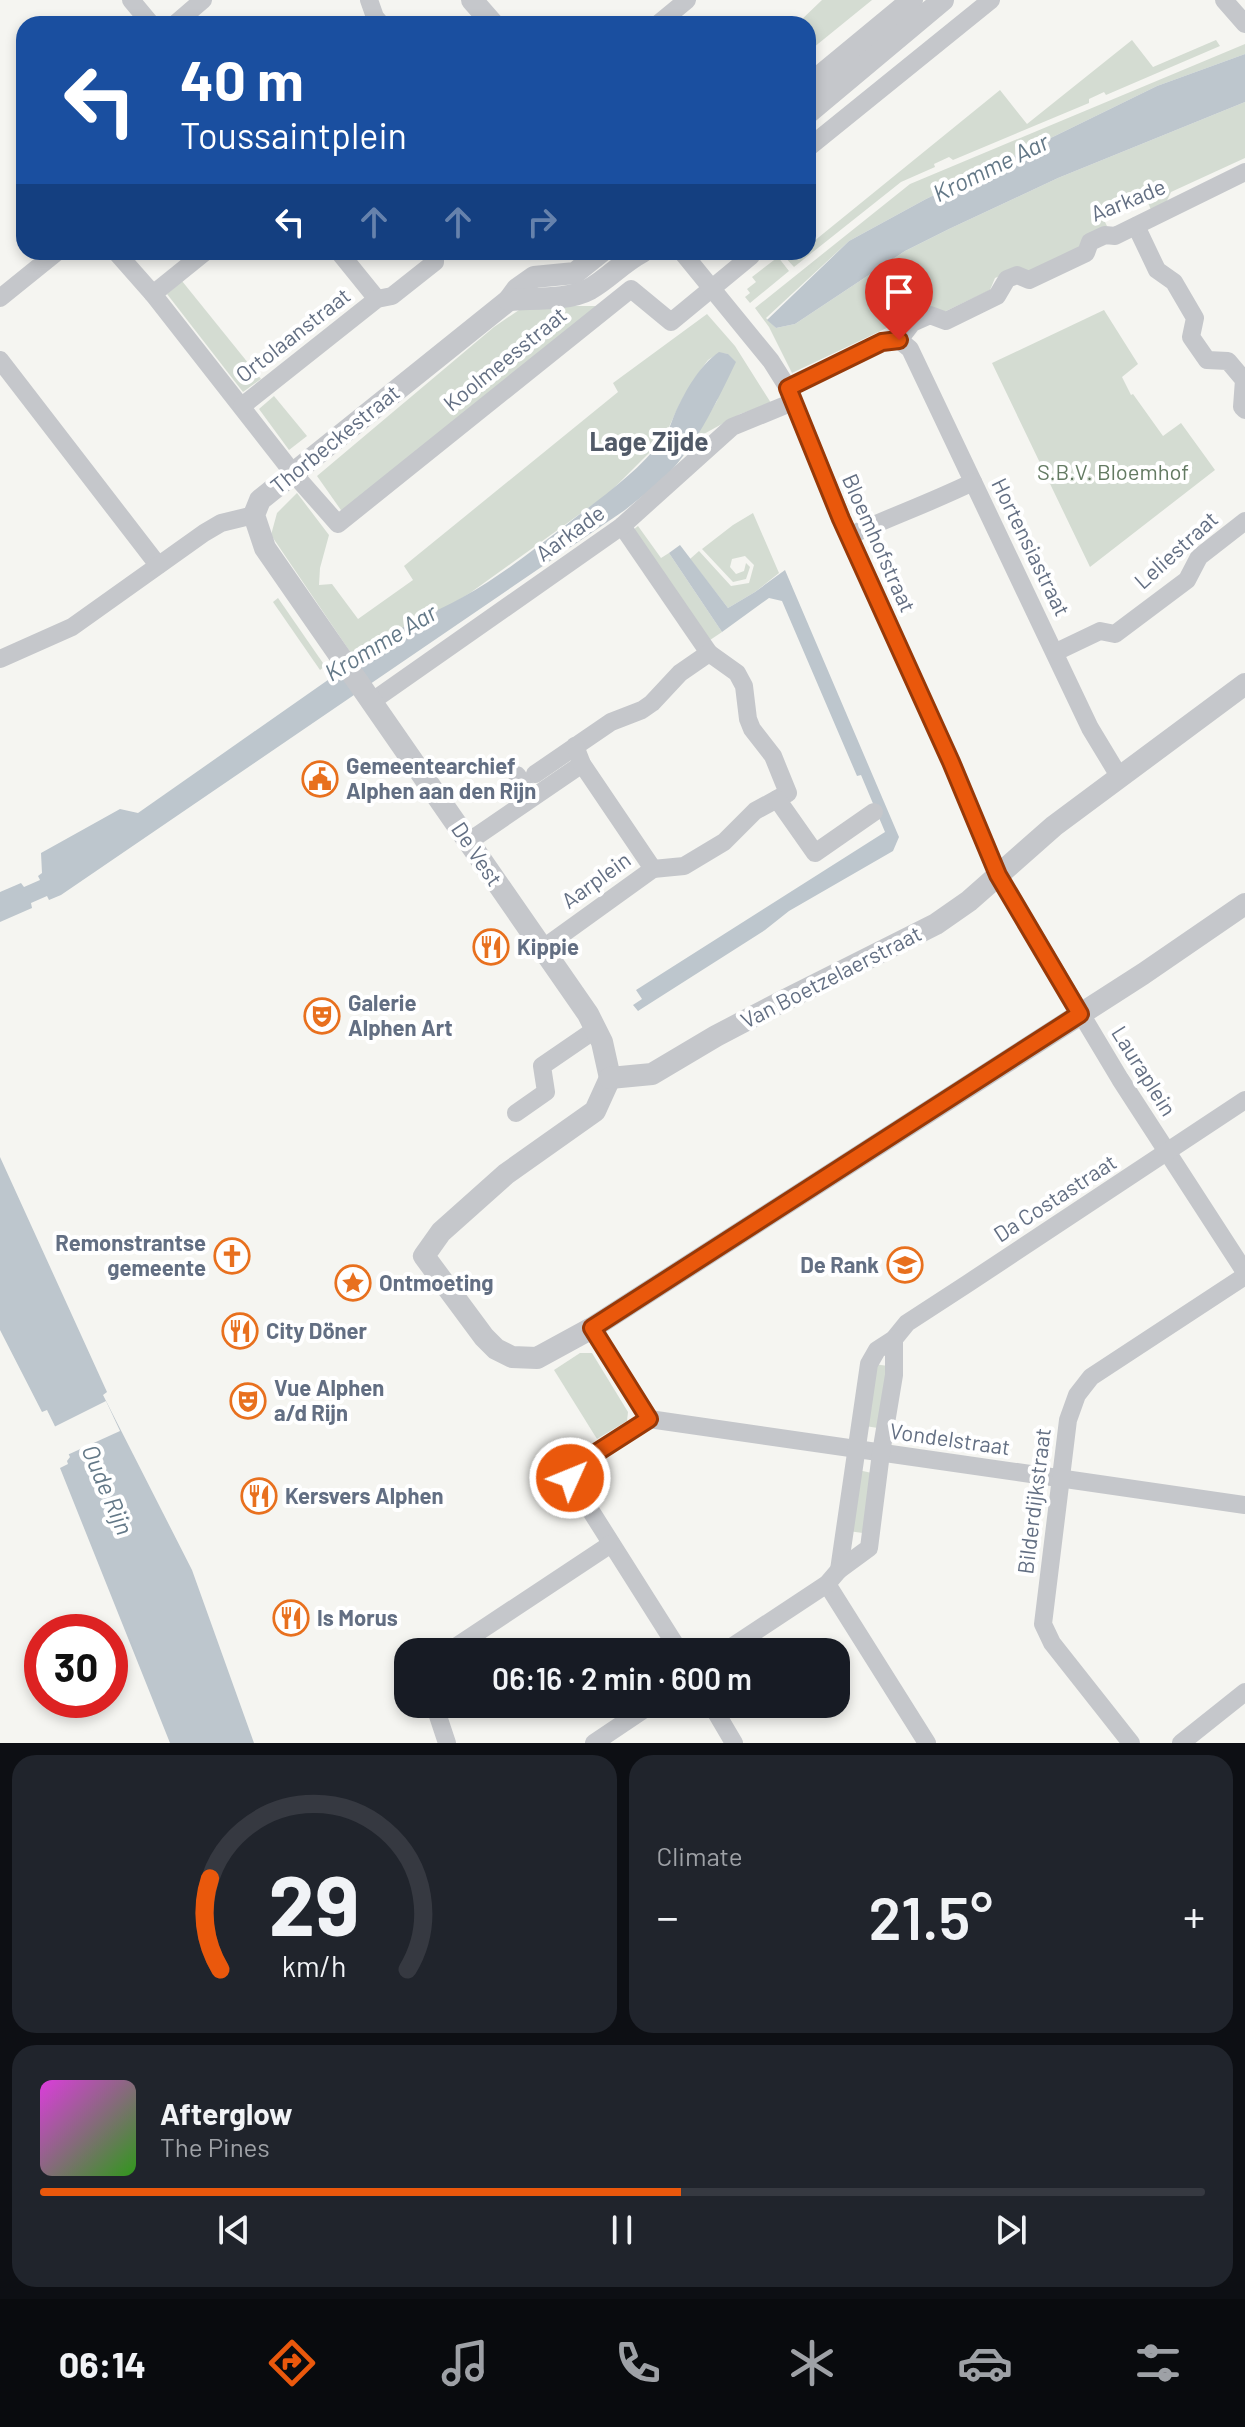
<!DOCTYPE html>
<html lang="en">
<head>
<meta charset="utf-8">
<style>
	:root { --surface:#171b24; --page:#20242c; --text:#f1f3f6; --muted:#9ea1a6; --line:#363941; --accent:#ea580c }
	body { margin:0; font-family:Barlow,sans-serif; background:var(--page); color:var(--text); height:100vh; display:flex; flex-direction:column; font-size:30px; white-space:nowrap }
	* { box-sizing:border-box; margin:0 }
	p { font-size:26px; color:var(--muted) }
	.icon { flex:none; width:44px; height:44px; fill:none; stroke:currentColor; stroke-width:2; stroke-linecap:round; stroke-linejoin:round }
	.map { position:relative; height:1743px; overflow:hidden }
	.panel { display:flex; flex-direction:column; gap:12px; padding:12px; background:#0d0f14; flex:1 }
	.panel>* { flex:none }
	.guide { position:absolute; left:16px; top:16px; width:800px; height:244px; border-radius:24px; box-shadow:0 4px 12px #0003; background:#1a4fa0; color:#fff; overflow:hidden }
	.speed { position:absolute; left:24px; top:1614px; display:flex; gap:16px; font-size:40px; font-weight:700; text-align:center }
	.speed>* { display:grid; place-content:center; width:104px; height:104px; border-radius:50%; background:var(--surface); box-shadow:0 4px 12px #0003; line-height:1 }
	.speed .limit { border:12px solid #d22; background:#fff; color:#111 }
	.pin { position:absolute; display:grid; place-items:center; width:68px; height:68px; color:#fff; margin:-82px -34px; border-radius:50% 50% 50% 0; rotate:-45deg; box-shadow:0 0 8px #0007 }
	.pin .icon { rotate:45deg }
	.me { position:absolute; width:88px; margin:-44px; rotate:46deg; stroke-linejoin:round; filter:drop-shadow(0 0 6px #0008) }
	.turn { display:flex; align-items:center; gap:28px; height:168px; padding:0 32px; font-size:36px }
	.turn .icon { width:104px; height:104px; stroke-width:2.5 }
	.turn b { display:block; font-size:56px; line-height:68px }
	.lanes { display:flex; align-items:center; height:76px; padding:0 32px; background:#0003; justify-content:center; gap:40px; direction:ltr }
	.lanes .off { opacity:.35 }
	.big { font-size:60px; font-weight:600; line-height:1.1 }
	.panel .widget { flex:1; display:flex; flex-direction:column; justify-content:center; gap:12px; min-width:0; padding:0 28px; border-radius:24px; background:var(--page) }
	.panel .dial { align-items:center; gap:0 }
	.dial svg { height:208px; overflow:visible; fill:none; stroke:var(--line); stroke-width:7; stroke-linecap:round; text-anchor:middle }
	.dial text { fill:var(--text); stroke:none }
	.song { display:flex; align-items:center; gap:24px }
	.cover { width:96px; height:96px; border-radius:12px; background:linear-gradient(135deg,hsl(300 70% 55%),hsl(110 70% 35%)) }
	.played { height:8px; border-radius:4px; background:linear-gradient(90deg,var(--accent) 55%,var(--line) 55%) }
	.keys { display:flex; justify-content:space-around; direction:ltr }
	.heat { display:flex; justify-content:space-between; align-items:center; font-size:44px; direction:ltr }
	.panel .tiles { flex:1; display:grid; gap:12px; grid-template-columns:1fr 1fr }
	.widget:last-child { grid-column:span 2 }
	.trip { position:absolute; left:394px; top:1638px; width:456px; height:80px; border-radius:24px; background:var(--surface); box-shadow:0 4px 12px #0003; font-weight:600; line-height:80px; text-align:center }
	.tabs { display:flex; height:128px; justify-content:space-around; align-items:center; background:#090b0e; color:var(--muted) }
	.tabs .icon { width:56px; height:56px }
	.tabs .current { color:var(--accent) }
	.tabs b { font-size:36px; color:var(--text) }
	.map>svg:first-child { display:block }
	.green { fill:#d4dcd2 }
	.water { fill:#bdc6cd }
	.pier { fill:#f5f5f1 }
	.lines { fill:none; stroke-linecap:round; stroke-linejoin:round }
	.minor { stroke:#c5c7cb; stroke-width:18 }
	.tertiary { stroke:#c5c7cb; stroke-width:22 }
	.route-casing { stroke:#983908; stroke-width:20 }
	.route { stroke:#ea580c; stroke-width:14 }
	.labels { text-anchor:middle; stroke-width:8; stroke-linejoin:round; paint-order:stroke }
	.street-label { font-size:22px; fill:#636f83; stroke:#fff }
	.park-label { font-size:22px; fill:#637a62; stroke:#fff }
	.poi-label { font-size:22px; font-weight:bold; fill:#636f83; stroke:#fff; text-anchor:start }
	.water-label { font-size:24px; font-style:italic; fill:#637887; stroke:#fff }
	.quarter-label { font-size:26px; font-weight:bold; fill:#515a68; stroke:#fff }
</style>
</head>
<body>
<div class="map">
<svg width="1245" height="1743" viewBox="0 0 1245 1743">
	<rect width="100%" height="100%" fill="#f5f5f1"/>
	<g class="green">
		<polygon points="822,0 872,0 808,52 808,24 797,24"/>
		<polygon points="1132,40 1153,67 1216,40 1220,46 1106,95 1104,92 1089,99 1089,103 953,160 949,157 934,164 935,167 901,182 794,267 782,254 788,252 794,258 801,252 808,252 808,246 1000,90 1027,124"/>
		<polygon points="1245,44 1245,54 1157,86 926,199 849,241 766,318 776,328 795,324 905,251 949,229 1058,178 1245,102 1245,158 1171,192 1165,205 1151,210 1147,200 1104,220 1107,226 1084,237 1079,250 1029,272 1018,268 995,278 990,290 944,312 931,307 792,373 769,327 755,308 910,184"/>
		<polygon points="778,257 789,271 750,303 745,297 750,293 747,289 756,282 752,277"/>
		<polygon points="182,281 261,379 243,392 167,294"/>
		<polygon points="540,306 602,306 343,513 317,476 494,327 519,310"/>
		<polygon points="1104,310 1138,364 1122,377 1131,395 1133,394 1163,436 1181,423 1215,470 1090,567 992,363"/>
		<polygon points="707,314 735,346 771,403 740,414 693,440 717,401 728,354 719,353 708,360 697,375 680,403 664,438 609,493 470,593 440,611 415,620 357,662 271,535 277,513 297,493 329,535 320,568 319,585 332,584 358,619 413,580 404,566 618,392 613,383"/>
		<polygon points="274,396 307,436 289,450 259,409"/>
		<polygon points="753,513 779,573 755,592 728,608 690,559 699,551 731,586 749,583 754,565 745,556 732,559 730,567 736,574 744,571 746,563 750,567 746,579 733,582 702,549 733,525"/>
		<polygon points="638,526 661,558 669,553 722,632 710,640 633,530"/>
		<polygon points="278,598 325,666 320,670 273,602"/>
		<polygon points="580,1353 592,1353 628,1412 627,1421 597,1439 554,1370"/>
		<polygon points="874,1364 888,1366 878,1428 865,1426"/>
		<polygon points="858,1470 872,1473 863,1533 848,1531"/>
	</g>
	<g class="water">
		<polygon points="1245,54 1245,102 1058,178 949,229 905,251 795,324 776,328 767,320 849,241 926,199 1157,86"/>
		<path d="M719,352L728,354L736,362C716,403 694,451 659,483C648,492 636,501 625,510L61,895L49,900L47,896L31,903L32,908L0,922V892L21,883L24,887L40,880L38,876L42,873L41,853L120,809L138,813L415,619C472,599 523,558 571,521C602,497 639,471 663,439C669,431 672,420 676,411C686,390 699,366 719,352Z"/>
		<polygon points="680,545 728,608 755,592 785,570 899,837 893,851 789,911 765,930 638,1011 633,1005 642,999 636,990 885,832 861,775 857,776 782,601 769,598 722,632 669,553"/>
		<polygon points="0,1157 107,1392 103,1395 192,1570 254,1743 170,1743 60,1468 68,1464 67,1461 70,1457 47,1410 42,1412 0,1330"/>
	</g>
	<polygon class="pier" points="106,1401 120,1431 65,1456 52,1428"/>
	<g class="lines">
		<g class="minor">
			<polyline points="131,0 151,24"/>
			<polyline points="369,0 375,17 381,24"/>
			<polyline points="1224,0 1245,24"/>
			<polyline points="175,24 203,0"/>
			<polyline points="658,24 687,0"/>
			<polyline points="808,148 991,0"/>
			<polyline points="1136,226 1157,270 1174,282 1195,318 1191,337 1207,360 1228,361 1244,380 1242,407 1245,410"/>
			<polyline points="116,252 153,294 293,473 338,524 631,289 671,322 751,256 749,252"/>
			<polyline points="339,252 377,299"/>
			<polyline points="682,252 771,361 788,388 849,536 951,762 998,875 1120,1079 1245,1272"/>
			<polyline points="153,294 205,252"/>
			<polyline points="0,298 57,252"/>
			<polyline points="899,340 910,349 1090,728 1119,776"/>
			<polyline points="0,360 158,565"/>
			<polyline points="788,388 882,342 899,340 912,323 930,315 946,321 997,296 1007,279 1017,275 1029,280 1086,253 1090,242 1105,235 1115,236 1245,172"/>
			<polyline points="242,406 377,299 392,296 435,262 435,252"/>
			<polyline points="622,526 709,653"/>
			<path d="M849,536C890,517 932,502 973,482"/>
			<polyline points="1056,652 1100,631 1115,634 1187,580 1199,557 1245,521"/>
			<polyline points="0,659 72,627 204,533 221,523 254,515"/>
			<polyline points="371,702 622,526 732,427 793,402"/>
			<polyline points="535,774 611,722 642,710 652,703 680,673 709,653 737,673 744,686 748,719 752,729 773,756 788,793 755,811 724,842 684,866 653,869"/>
			<polyline points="517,775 532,797"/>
			<polyline points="777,799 815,853 874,812"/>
			<polyline points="468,842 582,764"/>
			<polyline points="542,949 653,869 582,764 575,746"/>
			<polyline points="516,1113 546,1092 542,1066 596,1029"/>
			<polyline points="592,1328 649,1419 571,1469 570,1478 680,1652"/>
			<polyline points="649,1419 1245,1505"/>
			<polyline points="839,1570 869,1364 877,1350 894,1339 907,1323 967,1284 1245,1100"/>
			<polyline points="827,1584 927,1743"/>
			<polyline points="448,1652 611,1544"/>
			<polyline points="724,1652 827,1584 839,1570 869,1548 881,1453 894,1375 894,1339"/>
			<polyline points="434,1704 447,1743"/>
			<polyline points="711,1704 734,1743"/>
			<polyline points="594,1743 652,1704"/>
			<polyline points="1131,1743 1052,1643 1043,1624 1068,1420 1077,1395 1091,1377 1245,1276"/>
			<polyline points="1181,1743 1245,1692"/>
		</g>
		<g class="tertiary">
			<polyline points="472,0 493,24"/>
			<polyline points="808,86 912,0"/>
			<polyline points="808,113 943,0"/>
			<polyline points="601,252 575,273 534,277 517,289 509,300 260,500 254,515 265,548 588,1014 602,1042 610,1078"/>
			<path d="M509,300C534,298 568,301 590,289C609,278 623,262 642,252"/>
			<polyline points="610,1078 595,1111 506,1174 441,1232 424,1256 484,1337 496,1349 512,1357 537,1358 592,1328 1143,974 1245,904"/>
			<polyline points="610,1078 652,1074 716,1036 783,1001 936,924 969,901 1054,826 1245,684"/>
		</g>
	</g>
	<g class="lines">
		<defs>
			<polyline id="route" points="570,1478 571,1469 649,1419 592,1328 1080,1014 998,875 951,762 841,519 788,388 882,342 899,340"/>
		</defs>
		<use href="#route" class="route-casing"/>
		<use href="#route" class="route"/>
	</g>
	<defs>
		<symbol id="civic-ring" viewBox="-11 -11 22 22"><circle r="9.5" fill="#fff" stroke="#e8701e" stroke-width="1.5"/><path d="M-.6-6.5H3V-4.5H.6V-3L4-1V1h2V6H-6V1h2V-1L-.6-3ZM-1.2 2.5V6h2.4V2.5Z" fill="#e8701e"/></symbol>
		<symbol id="restaurant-ring" viewBox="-11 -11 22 22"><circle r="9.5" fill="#fff" stroke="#e8701e" stroke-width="1.5"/><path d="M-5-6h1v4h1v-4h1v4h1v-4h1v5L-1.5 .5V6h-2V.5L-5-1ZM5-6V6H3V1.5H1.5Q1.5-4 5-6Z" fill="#e8701e"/></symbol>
		<symbol id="theatre-ring" viewBox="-11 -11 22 22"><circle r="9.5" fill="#fff" stroke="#e8701e" stroke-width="1.5"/><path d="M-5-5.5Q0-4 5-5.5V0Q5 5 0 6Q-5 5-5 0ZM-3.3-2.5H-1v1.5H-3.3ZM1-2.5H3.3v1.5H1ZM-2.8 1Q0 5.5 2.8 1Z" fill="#e8701e"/></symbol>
		<symbol id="church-ring" viewBox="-11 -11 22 22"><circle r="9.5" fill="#fff" stroke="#e8701e" stroke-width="1.5"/><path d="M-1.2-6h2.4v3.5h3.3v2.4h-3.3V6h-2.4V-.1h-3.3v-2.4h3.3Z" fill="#e8701e"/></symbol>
		<symbol id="school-ring" viewBox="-11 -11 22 22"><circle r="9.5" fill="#fff" stroke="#e8701e" stroke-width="1.5"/><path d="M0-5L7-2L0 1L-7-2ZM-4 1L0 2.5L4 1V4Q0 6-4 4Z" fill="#e8701e"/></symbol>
		<symbol id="sight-ring" viewBox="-11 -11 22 22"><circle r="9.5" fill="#fff" stroke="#e8701e" stroke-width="1.5"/><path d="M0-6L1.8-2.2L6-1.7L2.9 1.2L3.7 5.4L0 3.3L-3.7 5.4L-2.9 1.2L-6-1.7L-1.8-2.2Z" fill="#e8701e"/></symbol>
	</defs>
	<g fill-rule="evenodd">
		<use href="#civic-ring" x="300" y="759" width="40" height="40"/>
		<use href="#restaurant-ring" x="471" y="927" width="40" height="40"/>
		<use href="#theatre-ring" x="302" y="996" width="40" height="40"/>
		<use href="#church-ring" x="212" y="1236" width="40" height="40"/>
		<use href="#school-ring" x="885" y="1245" width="40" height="40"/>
		<use href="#sight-ring" x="333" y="1263" width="40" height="40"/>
		<use href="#restaurant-ring" x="220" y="1311" width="40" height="40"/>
		<use href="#theatre-ring" x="228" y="1381" width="40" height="40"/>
		<use href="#restaurant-ring" x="239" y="1476" width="40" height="40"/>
		<use href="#restaurant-ring" x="271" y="1598" width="40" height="40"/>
	</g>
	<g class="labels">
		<g class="street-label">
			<text transform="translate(1128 200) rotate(-22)" y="8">Aarkade</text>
			<text transform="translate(293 335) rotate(-38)" y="8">Ortolaanstraat</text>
			<text transform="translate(505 359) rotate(-39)" y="8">Koolmeesstraat</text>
			<text transform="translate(335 439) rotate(-39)" y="8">Thorbeckestraat</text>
			<text transform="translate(570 533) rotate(-36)" y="8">Aarkade</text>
			<text transform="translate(879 543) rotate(66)" y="8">Bloemhofstraat</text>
			<text transform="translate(1031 547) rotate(64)" y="8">Hortensiastraat</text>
			<text transform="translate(1176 550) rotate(-42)" y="8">Leliestraat</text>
			<text transform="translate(477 854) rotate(56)" y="8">De Vest</text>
			<text transform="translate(596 880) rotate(-36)" y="8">Aarplein</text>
			<text transform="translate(831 977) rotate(-27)" y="8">Van Boetzelaerstraat</text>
			<text transform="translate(1144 1071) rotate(58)" y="8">Lauraplein</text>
			<text transform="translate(1055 1198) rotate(-33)" y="8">Da Costastraat</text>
			<text transform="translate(950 1439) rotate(8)" y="8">Vondelstraat</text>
			<text transform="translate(1034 1501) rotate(-83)" y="8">Bilderdijkstraat</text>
		</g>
		<g class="park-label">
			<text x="1113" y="480">S.B.V. Bloemhof</text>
		</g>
		<g class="poi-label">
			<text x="346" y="774">Gemeentearchief<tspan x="346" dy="25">Alphen aan den Rijn</tspan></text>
			<text x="517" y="955">Kippie</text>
			<text x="348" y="1011">Galerie<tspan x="348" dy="25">Alphen Art</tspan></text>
			<text x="206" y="1251" text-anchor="end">Remonstrantse<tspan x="206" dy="25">gemeente</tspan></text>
			<text x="879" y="1273" text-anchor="end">De Rank</text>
			<text x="379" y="1291">Ontmoeting</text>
			<text x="266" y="1339">City Döner</text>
			<text x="274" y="1396">Vue Alphen<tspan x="274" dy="25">a/d Rijn</tspan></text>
			<text x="285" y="1504">Kersvers Alphen</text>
			<text x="317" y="1626">Is Morus</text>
		</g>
		<g class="water-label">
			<text transform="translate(991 168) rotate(-26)" y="8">Kromme Aar</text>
			<text transform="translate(381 643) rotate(-31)" y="8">Kromme Aar</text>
			<text transform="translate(107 1490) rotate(67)" y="8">Oude Rijn</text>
		</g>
		<g class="quarter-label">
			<text x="649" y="451">Lage Zijde</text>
		</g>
	</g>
</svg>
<div class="speed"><div class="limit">30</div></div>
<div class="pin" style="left:899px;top:340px;background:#d93025"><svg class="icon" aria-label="arrive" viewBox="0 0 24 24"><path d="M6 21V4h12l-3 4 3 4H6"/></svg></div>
<svg class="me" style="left:570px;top:1478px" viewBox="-20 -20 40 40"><circle r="17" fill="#ea580c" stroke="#fff" stroke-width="3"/><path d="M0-11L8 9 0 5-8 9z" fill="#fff"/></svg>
<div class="trip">06:16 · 2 min · 600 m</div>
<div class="guide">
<div class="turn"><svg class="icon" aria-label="left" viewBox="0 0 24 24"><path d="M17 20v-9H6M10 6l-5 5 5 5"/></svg><div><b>40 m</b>Toussaintplein</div></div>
<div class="lanes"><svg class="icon" aria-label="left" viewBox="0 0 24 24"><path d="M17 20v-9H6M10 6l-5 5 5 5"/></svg><svg class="icon off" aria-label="ahead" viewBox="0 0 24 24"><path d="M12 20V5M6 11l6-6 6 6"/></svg><svg class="icon off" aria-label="ahead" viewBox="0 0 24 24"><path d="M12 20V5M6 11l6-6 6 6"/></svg><svg class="icon off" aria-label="right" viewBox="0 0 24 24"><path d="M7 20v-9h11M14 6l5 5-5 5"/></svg></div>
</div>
</div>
<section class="panel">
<div class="tiles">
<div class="widget dial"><svg viewBox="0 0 100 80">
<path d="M14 69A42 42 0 1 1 86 69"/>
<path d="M14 69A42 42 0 0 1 10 34" stroke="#ea580c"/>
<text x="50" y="56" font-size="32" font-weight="700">29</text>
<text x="50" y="72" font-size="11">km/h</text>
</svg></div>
<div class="widget"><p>Climate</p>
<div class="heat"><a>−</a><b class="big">21.5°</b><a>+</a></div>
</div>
<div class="widget">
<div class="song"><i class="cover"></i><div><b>Afterglow</b><p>The Pines</p></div></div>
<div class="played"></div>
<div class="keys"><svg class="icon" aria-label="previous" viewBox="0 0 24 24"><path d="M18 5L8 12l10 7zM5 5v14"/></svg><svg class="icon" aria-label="pause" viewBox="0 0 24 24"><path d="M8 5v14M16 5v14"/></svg><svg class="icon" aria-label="next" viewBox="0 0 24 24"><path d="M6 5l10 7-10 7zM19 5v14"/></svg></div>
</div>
</div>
</section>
<nav class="tabs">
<b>06:14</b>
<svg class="icon current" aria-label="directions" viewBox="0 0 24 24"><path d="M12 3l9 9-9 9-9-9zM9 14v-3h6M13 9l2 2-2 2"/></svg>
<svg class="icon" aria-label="music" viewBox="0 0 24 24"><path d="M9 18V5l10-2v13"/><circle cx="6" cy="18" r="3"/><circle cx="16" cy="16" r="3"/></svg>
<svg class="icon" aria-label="phone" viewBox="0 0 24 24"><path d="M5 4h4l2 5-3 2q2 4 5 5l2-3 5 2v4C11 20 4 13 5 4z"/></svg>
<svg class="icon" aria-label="climate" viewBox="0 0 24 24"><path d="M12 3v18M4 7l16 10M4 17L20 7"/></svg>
<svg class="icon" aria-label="car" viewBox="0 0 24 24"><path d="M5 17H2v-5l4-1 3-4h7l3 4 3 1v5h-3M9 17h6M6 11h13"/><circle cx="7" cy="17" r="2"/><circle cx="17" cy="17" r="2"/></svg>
<svg class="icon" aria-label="filters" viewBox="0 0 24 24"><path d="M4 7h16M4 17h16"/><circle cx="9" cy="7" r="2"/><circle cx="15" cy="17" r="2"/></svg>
</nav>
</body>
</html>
